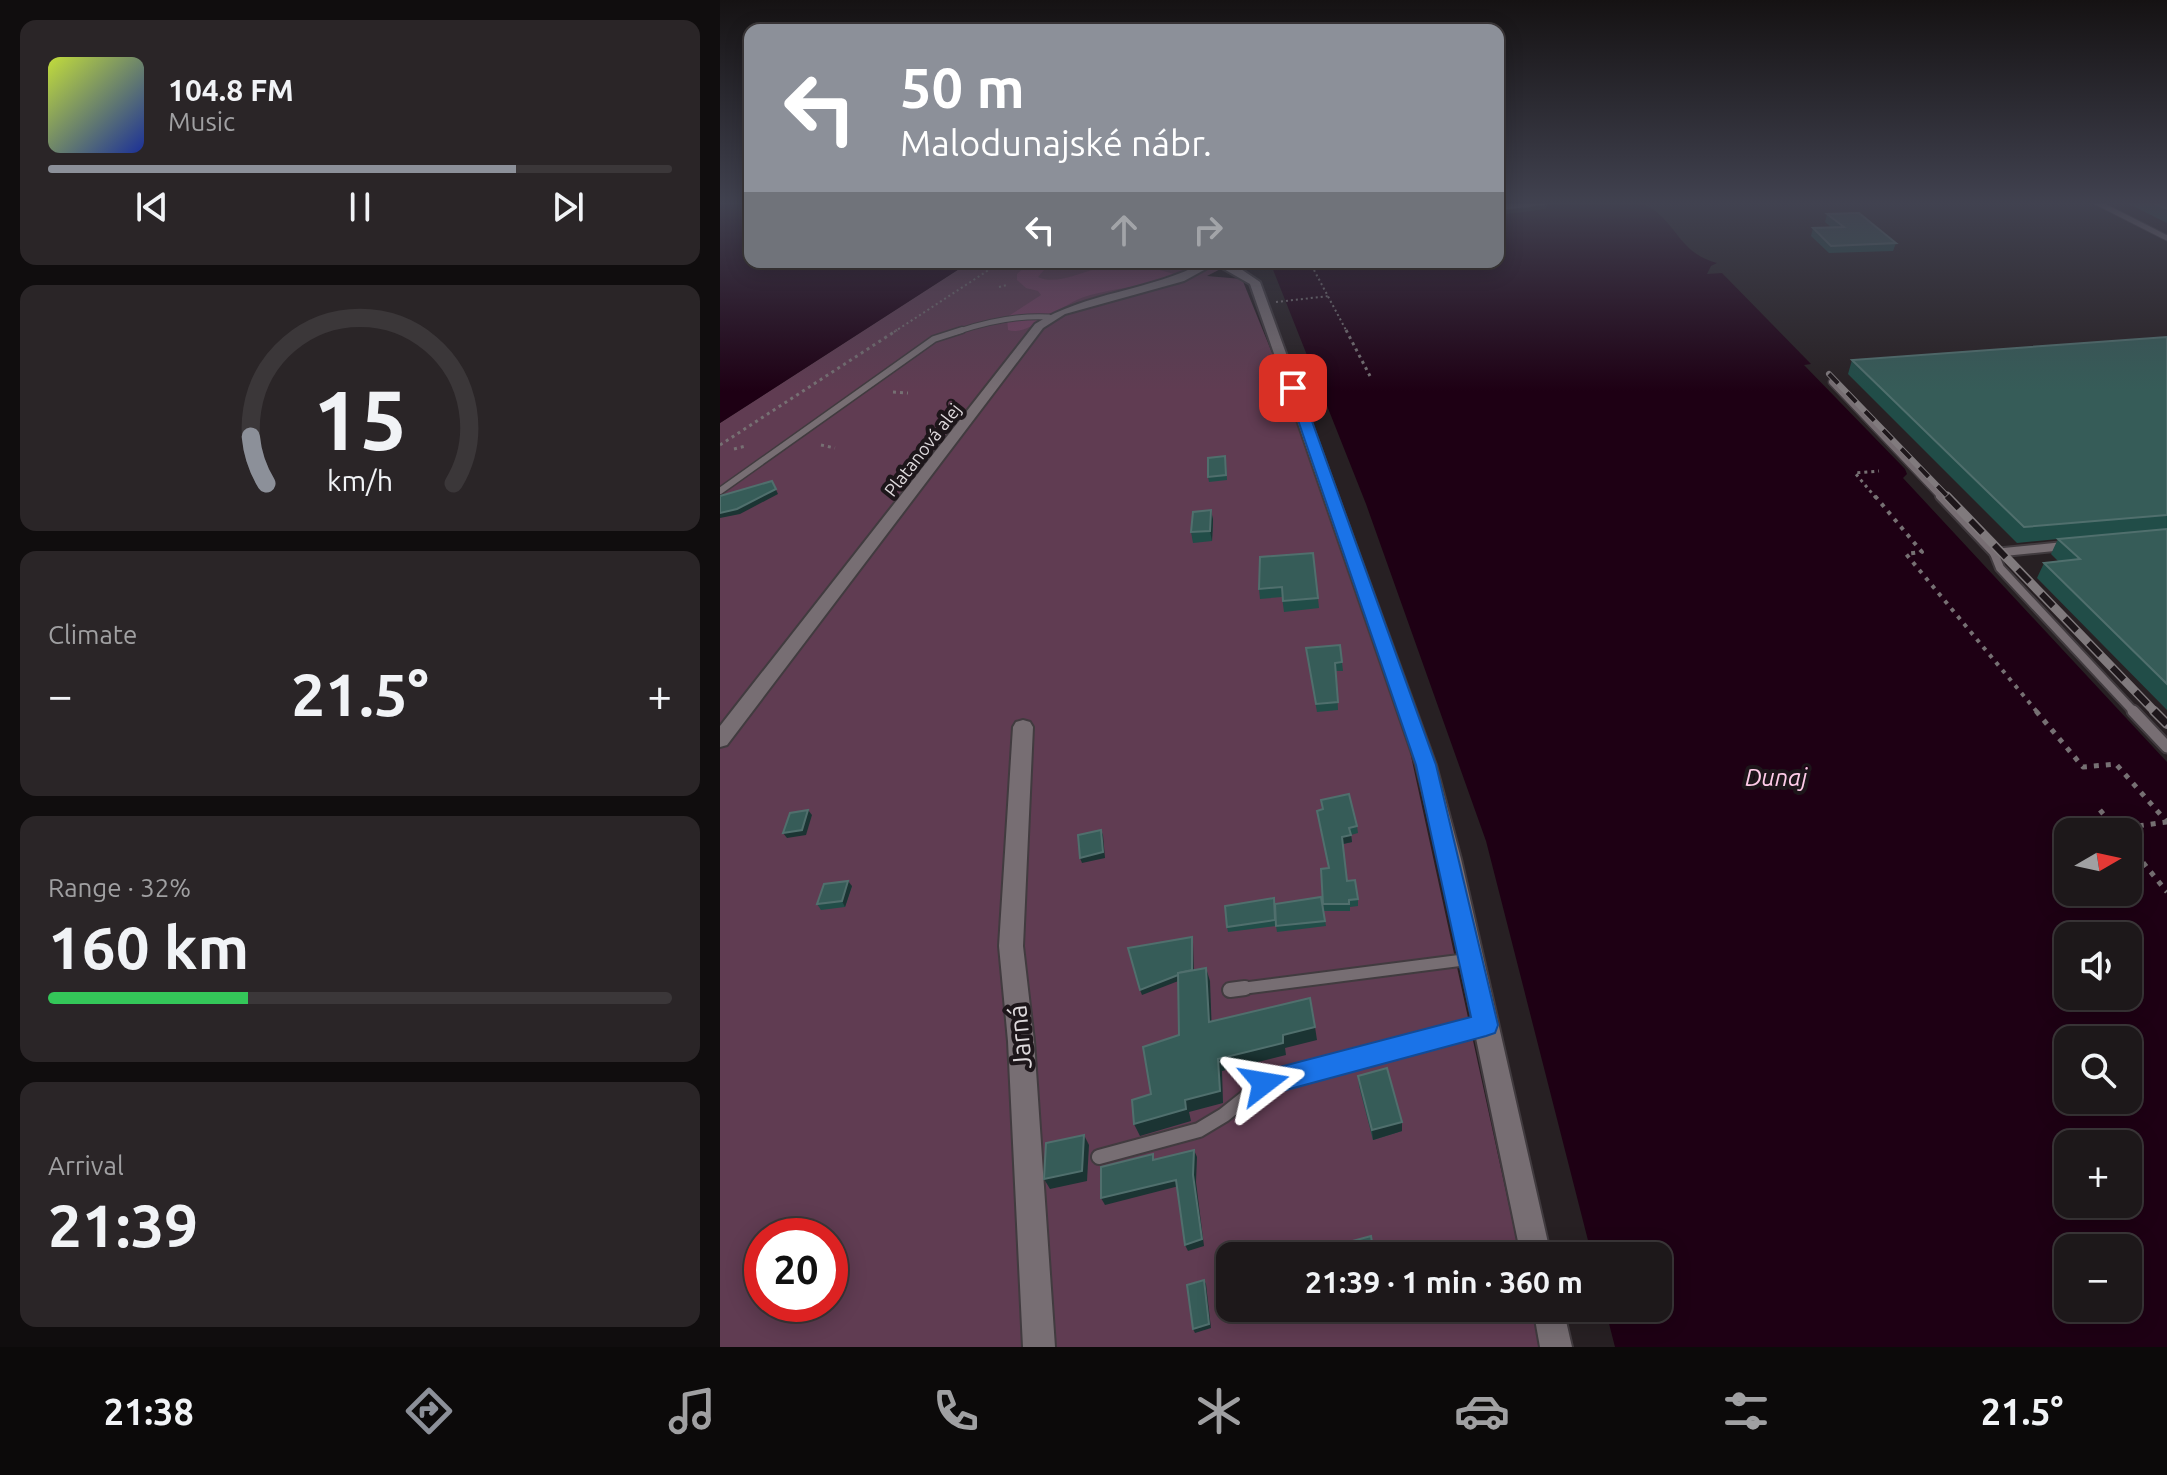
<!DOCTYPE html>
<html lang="en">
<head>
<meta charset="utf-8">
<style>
	:root { --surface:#1d181a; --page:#2a2527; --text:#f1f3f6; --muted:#a0a0a2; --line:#3b3739; --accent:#8c9099 }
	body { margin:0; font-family:Ubuntu,sans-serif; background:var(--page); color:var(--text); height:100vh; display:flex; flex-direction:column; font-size:30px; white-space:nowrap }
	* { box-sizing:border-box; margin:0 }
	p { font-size:26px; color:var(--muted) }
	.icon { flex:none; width:44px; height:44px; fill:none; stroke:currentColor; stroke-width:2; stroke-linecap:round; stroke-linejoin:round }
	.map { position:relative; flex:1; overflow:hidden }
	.panel { display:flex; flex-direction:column; gap:20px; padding:20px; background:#100d0e; width:720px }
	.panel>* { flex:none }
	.guide { position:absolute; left:24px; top:24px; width:760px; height:244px; border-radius:16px; box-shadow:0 4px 20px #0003,0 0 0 2px var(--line); background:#8c9099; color:#fff; overflow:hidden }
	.needle { width:52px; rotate:81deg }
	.buttons { position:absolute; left:1334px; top:818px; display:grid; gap:16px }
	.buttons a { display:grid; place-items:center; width:88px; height:88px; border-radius:16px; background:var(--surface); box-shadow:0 4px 20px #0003,0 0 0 2px var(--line); font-size:40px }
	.speed { position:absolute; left:24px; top:1218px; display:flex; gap:16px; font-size:40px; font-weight:700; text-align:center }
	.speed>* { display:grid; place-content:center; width:104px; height:104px; border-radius:50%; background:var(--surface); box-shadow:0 4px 20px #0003,0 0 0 2px var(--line); line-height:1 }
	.speed .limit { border:12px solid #d22; background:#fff; color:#111 }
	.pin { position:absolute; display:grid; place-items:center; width:68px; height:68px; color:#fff; margin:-34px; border-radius:16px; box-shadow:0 4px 12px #0006 }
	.me { position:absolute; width:88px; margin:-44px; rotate:76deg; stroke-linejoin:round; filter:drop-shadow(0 0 6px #0008) }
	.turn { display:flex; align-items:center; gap:28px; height:168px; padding:0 24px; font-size:36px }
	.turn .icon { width:104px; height:104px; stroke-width:2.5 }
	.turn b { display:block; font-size:56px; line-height:68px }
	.lanes { display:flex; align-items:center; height:76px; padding:0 24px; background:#0003; justify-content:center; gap:40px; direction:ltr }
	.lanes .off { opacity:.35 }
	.big { font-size:60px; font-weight:600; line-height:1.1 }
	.panel .tile { flex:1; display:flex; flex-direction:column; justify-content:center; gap:12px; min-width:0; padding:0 28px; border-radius:16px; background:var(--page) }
	.panel .dial { align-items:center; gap:0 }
	.dial svg { height:208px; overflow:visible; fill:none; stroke:var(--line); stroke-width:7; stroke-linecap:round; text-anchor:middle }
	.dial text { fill:var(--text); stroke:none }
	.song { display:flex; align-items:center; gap:24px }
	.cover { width:96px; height:96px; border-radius:12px; background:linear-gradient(135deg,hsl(70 70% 55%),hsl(230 70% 35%)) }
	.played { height:8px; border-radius:4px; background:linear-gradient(90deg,var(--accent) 75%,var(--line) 75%) }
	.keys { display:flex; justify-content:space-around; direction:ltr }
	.heat { display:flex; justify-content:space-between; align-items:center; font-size:44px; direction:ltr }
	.charge { height:12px; border-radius:6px; background:linear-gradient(90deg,#34c759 32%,var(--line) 0) }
	.trip { position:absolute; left:496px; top:1242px; width:456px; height:80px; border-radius:16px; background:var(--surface); box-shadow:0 4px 20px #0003,0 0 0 2px var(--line); font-weight:600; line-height:80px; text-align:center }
	.tab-bar { display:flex; height:128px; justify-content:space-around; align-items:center; background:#0c0a0a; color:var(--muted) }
	.tab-bar .icon { width:56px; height:56px }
	.tab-bar .selected { color:var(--accent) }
	.tab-bar b { font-size:36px; color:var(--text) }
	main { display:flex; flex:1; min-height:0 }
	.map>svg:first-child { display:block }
	.green { fill:#603c52; fill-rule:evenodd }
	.forest { fill:#754161 }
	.water { fill:#1e0014; fill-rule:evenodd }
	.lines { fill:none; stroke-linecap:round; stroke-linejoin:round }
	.service-far4-casing { stroke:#413b3f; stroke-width:7 }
	.service-far3-casing { stroke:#413b3f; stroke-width:9 }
	.service-far2-casing { stroke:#413b3f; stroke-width:12 }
	.service-far1-casing { stroke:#413b3f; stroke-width:15 }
	.service-casing { stroke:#413b3f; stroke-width:18 }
	.minor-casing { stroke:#413b3f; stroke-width:4 }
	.path-far3 { stroke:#767073; stroke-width:2; stroke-dasharray:2 3; stroke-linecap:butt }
	.path-far2 { stroke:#767073; stroke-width:3; stroke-dasharray:3 4; stroke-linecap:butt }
	.path-far1 { stroke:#767073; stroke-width:4; stroke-dasharray:4 6; stroke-linecap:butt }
	.path { stroke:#767073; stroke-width:5; stroke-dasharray:5 7; stroke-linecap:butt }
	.service-far4 { stroke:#776e73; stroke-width:5 }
	.service-far3 { stroke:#776e73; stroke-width:6 }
	.service-far2 { stroke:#776e73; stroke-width:8 }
	.service-far1 { stroke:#776e73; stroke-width:11 }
	.service { stroke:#776e73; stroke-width:14 }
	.minor { fill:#776e73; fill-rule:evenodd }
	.rail-far2-casing { stroke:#807a7d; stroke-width:6 }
	.rail-far1-casing { stroke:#807a7d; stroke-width:9 }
	.rail-casing { stroke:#807a7d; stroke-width:10 }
	.rail-far2 { stroke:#1d161a; stroke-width:4; stroke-dasharray:13; stroke-linecap:butt }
	.rail-far1 { stroke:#1d161a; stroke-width:6; stroke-dasharray:17; stroke-linecap:butt }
	.rail { stroke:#1d161a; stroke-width:7; stroke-dasharray:21; stroke-linecap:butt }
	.wall { fill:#214d48 }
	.shaded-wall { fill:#1b3433 }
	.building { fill:#365c58; stroke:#506f6d; stroke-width:2 }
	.route { fill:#1a73e8; stroke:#114b97; stroke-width:2 }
	.labels { text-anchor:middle; stroke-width:8; stroke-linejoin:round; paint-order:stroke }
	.far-street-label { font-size:18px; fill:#ded9dc; stroke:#1d161a }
	.water-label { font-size:24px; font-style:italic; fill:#ffcce9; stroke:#1d161a }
	.near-street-label { font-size:26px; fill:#ded9dc; stroke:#1d161a }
</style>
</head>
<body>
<main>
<section class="panel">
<div class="tile">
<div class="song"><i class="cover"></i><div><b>104.8 FM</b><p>Music</p></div></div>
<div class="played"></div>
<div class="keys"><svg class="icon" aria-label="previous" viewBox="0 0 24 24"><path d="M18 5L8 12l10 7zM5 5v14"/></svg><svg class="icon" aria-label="pause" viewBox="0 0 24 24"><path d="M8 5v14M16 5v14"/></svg><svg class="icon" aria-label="next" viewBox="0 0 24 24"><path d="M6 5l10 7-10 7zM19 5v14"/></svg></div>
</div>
<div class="tile dial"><svg viewBox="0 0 100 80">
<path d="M14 69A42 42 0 1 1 86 69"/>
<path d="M14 69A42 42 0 0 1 8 51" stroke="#8c9099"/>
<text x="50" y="56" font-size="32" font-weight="700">15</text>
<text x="50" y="72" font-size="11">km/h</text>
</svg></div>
<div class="tile"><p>Climate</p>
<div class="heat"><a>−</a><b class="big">21.5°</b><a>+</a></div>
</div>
<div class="tile"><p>Range · 32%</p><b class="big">160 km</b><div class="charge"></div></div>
<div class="tile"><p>Arrival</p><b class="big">21:39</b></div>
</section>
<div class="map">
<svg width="1447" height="1347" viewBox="0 0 1447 1347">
	<rect width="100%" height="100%" fill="#272023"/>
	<path class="green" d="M250,262H514L487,276L522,279L568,392L684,724L800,1256H510V1308H811L820,1347H0V423ZM42,1236H110V1304H42Z"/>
	<path class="forest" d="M310,262H331L318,277C337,286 362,271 381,268C392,267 403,266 414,265L418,262H444L438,264L436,269L454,274C438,286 384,288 359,299C339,307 306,337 288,330L287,317L321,295L318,291L306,288L297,280V274Z"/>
	<g class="water">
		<polygon points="0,202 30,202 30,262 250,262 0,423"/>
		<path d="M825,202C845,202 918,199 931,208C958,226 960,253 997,263L991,266L987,274L1002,273L1091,364L1084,365L1185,469L1187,474L1183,478L1447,762V1347H895L885,1308H938V1256H872L766,841L646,504L550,262H778V215L826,209L828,204ZM1348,832H1408V892H1348ZM1348,936H1408V996H1348ZM1348,1040H1408V1100H1348ZM1348,1144H1408V1204H1348ZM1348,1248H1408V1308H1348Z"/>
	</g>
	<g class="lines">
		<defs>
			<g id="service-far4">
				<polyline points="1376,202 1447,238"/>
				<polyline points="778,208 824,202"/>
				<path d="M236,332C266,322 297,315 329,317"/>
			</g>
			<g id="service-far3">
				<polyline points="1112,382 1222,498"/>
				<polyline points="0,491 214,339 242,330"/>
			</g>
			<g id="service-far2">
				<polyline points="1220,496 1274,553 1280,568 1415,713"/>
				<polyline points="1274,553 1344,546"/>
			</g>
			<g id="service-far1">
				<polyline points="1413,711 1447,747"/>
				<polyline points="510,990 751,959"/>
			</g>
			<g id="service">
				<polyline points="510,990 525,988"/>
				<polyline points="379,1157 479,1130 504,1115 544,1083 762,1026"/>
			</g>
			<g id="minor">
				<path d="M485,262L512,263L540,282L716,765L741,859L831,1256H801L719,859L696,765L530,284L495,264L464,281L345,314L323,328L7,745L0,747V726L315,324C366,292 430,291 485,262Z"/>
				<polygon points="303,720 310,722 313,727 303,946 314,1041 335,1347 303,1347 288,1041 279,946 293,727 296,722"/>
				<polygon points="813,1308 843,1308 852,1347 820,1347"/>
			</g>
		</defs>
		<use href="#service-far4" class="service-far4-casing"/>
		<use href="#service-far3" class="service-far3-casing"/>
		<use href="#service-far2" class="service-far2-casing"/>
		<use href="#service-far1" class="service-far1-casing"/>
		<use href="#service" class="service-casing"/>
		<use href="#minor" class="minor-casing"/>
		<g class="path-far3">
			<polyline points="594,270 627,332"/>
			<polyline points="279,287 287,285"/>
			<polyline points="556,302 609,296"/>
			<polyline points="174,332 281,262"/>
		</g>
		<g class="path-far2">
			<polyline points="626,330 650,376"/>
			<polyline points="173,392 188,393"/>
			<polyline points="0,445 177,330"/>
			<polyline points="101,445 115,448"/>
			<polyline points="14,449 26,446"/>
			<polyline points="1156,498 1135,473 1159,471"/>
		</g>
		<polyline class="path-far1" points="1155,496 1202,552 1186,554 1318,713"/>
		<g class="path">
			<polyline points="1316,711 1363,767 1396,764 1447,822"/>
			<polyline points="1380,810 1398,832"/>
			<polyline points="1395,829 1447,822"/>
			<polyline points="1408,844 1447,892"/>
		</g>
		<use href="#service-far4" class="service-far4"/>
		<use href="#service-far3" class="service-far3"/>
		<use href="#service-far2" class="service-far2"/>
		<use href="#service-far1" class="service-far1"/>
		<use href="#service" class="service"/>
		<use href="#minor" class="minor"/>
		<defs>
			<polyline id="rail-far2" points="1109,374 1229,498"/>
			<polyline id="rail-far1" points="1227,496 1436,713"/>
			<polyline id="rail" points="1434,711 1447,724"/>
		</defs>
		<use href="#rail-far2" class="rail-far2-casing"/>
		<use href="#rail-far1" class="rail-far1-casing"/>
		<use href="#rail" class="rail-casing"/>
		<use href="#rail-far2" class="rail-far2"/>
		<use href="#rail-far1" class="rail-far1"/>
		<use href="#rail" class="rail"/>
	</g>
	<g class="wall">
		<polygon points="1405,202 1447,202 1447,223"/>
		<polygon points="1107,214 1176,243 1173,251 1109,253 1091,236 1093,228 1112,228 1105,222"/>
		<polygon points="325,262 375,262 370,269 327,269"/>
		<polygon points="1447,337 1447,710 1317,578 1324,563 1338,561 1331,554 1338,539 1380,535 1297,543 1128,374 1132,360"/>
		<polygon points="506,461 507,480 489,482 488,477"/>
		<polygon points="491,510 493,520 492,541 473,543 471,532"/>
		<polygon points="593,553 599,608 564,612 562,597 540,599 539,589"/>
		<polygon points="620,645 623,671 616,671 618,710 597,712 586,648"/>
		<polygon points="601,800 637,826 638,833 631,835 632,842 623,844 627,881 638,899 638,906 630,907 630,911 604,911 603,904 608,868"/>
		<polygon points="132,886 125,907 101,910 97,904"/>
		<polygon points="601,897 606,926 557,932 556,926"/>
		<polygon points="554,898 556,926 508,932 507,927"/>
		<polygon points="638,1076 682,1122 682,1131 653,1140 639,1086"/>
	</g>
	<g class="shaded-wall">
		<polygon points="369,262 375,262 370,269"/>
		<polygon points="52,481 58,494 20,514 0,518 0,513"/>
		<polygon points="491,510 493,520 492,541 490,531"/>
		<polygon points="88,810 92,815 86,835 67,838 63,833"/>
		<polygon points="381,830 383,835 385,858 362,863 360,858"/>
		<polygon points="631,835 632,842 623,844 622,837"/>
		<polygon points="128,881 132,886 125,907 122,901"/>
		<polygon points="472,937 473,942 474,975 422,995 420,990"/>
		<polygon points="486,968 490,981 492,1035 489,1022"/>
		<polygon points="595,1027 597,1040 565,1048 566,1055 502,1071 503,1103 469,1112 471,1121 420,1136 414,1124 465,1100 498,1059 563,1035"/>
		<polygon points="682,1122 682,1131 653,1140 652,1130"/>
		<polygon points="364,1135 369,1145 367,1181 330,1189 324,1179"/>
		<polygon points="474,1150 477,1157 476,1182 484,1246 468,1251 465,1245 473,1175"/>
		<polygon points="456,1180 459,1186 385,1205 381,1198"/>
		<polygon points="484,1280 486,1284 491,1328 475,1333 473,1329"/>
		<polygon points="576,1308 606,1308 575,1317 573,1309"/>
	</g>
	<g class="building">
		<polygon points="1432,202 1447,202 1447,209"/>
		<polygon points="1139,213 1176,243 1111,246 1093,228 1124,227 1107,214"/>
		<polygon points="1447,337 1447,515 1304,527 1132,360"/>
		<polygon points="505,456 506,475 488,477 488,458"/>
		<polygon points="52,481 56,489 17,509 0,513 0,496"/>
		<polygon points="491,510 490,531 471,532 473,512"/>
		<polygon points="1447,529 1447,684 1324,563 1360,559 1338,539"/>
		<polygon points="593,553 598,598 563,601 562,587 539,589 540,557"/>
		<polygon points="620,645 622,662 615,663 618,702 596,704 586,648"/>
		<polygon points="629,794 637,826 629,828 631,835 622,837 627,881 635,880 638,899 629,900 629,904 603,904 601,869 609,868 597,811 603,809 601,800"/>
		<polygon points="88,810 82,830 63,833 70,813"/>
		<polygon points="381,830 383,852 360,858 358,835"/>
		<polygon points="128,881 122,901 97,904 104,884"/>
		<polygon points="601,897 605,921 556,926 555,904"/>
		<polygon points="554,898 555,920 507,927 505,906"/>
		<polygon points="472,937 472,970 458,973 458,975 420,990 408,948"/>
		<polygon points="486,968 489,1022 590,998 595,1027 563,1035 563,1043 498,1059 500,1091 465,1100 466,1109 414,1124 412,1100 431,1094 423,1047 459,1035 458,973"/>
		<polygon points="667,1068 682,1122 652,1130 638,1076"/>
		<polygon points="364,1135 362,1171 324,1179 326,1143"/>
		<polygon points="474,1150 473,1175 482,1239 465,1245 456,1180 381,1198 381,1167 433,1154 433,1160"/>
		<polygon points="651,1236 654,1256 577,1256"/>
		<polygon points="484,1280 489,1324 473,1329 467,1285"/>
	</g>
	<linearGradient id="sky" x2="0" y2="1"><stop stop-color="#151213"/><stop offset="0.52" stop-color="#414250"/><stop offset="1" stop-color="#414250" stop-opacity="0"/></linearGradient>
	<rect width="1447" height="391" fill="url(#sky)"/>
	<polygon class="route" points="573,384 580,388 716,765 778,1025 775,1033 766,1036 544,1096 535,1092 531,1083 535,1074 544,1071 751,1017 696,765 567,388"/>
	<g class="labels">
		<g class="far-street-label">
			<text transform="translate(203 450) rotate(-52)" y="6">Platanová alej</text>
		</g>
		<g class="water-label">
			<text x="1056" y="786">Dunaj</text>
		</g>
		<g class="near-street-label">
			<text transform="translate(300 1037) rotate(-95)" y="9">Jarná</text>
		</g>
	</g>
</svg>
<div class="buttons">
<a><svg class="needle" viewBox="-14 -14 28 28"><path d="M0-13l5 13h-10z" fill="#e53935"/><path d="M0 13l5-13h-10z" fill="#a0a0a2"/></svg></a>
<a><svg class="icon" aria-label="sound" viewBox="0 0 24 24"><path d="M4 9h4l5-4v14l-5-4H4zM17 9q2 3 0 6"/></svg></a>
<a><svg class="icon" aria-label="search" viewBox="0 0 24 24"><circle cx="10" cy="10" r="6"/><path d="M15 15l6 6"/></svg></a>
<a>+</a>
<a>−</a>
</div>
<div class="speed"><div class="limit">20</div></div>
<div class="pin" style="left:573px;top:388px;background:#d93025"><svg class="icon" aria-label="arrive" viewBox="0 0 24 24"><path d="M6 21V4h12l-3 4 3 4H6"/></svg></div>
<svg class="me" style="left:544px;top:1083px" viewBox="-20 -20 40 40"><path d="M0-17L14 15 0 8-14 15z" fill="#1a73e8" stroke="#fff" stroke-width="4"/></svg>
<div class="trip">21:39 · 1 min · 360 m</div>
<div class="guide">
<div class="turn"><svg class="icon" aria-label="left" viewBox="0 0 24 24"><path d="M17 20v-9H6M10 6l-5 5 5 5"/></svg><div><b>50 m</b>Malodunajské nábr.</div></div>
<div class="lanes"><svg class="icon" aria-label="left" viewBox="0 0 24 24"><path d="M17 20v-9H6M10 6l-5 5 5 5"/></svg><svg class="icon off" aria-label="ahead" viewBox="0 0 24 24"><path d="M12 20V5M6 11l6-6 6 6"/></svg><svg class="icon off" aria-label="right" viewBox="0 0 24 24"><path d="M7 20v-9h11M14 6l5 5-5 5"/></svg></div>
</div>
</div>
</main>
<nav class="tab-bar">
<b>21:38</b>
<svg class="icon selected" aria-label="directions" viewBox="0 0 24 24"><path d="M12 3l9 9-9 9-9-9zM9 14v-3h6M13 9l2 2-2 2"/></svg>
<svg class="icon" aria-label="music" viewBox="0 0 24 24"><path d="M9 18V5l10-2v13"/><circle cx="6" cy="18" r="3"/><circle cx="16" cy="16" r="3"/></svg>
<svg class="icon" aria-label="phone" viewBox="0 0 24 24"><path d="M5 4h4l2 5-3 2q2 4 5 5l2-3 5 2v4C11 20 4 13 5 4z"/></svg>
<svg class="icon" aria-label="climate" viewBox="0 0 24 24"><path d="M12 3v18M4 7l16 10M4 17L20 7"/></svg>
<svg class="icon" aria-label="car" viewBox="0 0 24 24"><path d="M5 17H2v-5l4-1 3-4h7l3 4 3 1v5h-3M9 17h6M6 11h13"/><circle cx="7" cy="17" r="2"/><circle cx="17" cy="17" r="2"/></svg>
<svg class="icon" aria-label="filters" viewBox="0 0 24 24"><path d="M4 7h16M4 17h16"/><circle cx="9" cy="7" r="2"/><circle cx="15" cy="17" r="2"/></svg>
<b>21.5°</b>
</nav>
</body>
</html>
